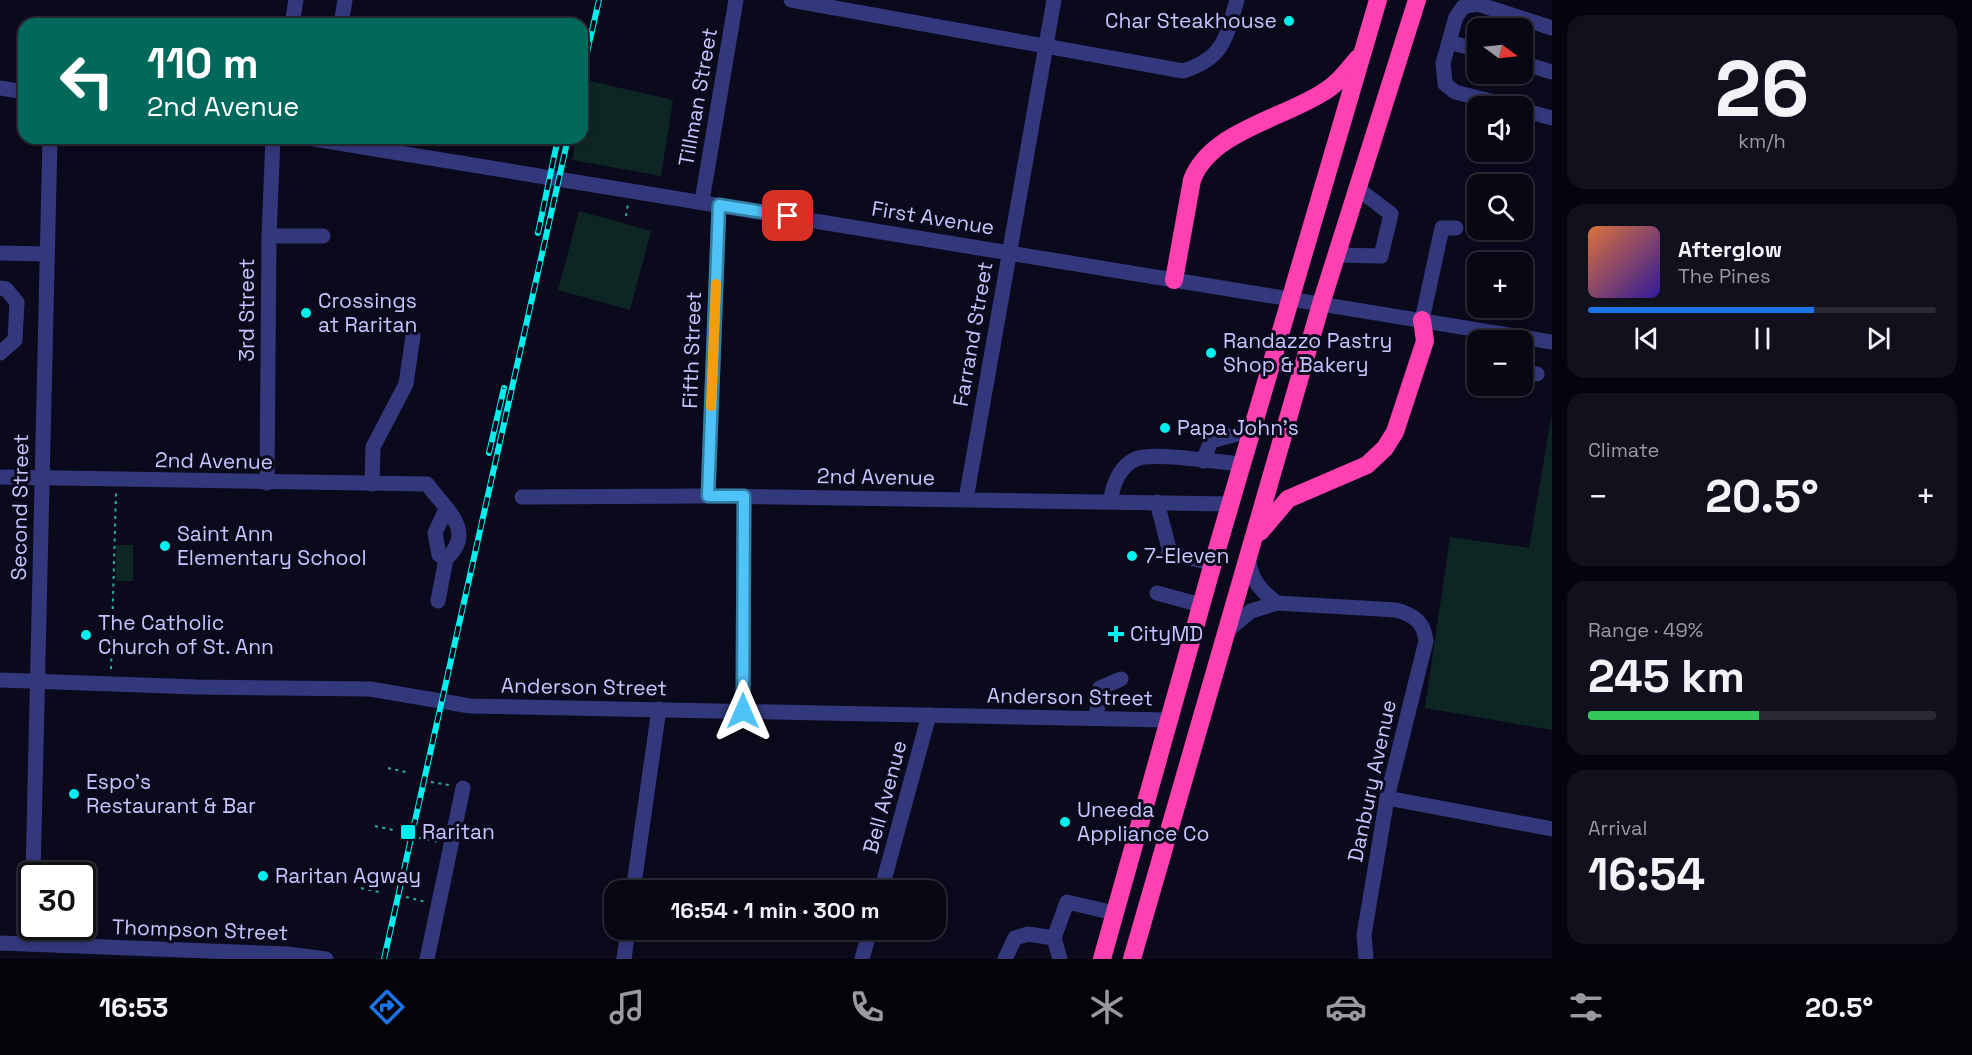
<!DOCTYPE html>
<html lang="en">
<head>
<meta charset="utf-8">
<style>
	:root { --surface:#080815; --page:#11111e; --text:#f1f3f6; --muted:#989aa0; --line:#292934; --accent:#1a73e8 }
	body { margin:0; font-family:"Space Grotesk",sans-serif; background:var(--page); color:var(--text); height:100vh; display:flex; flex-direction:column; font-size:22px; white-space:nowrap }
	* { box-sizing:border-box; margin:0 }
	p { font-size:20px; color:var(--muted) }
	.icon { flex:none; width:33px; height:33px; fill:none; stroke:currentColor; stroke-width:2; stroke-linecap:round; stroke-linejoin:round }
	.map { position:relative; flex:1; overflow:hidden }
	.sheet { display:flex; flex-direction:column; gap:15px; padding:15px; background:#04040c; width:420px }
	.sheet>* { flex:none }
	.banner { position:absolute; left:18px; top:18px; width:570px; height:126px; border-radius:18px; box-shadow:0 3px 9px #0003,0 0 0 2px var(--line); background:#00695c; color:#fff; overflow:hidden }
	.needle { width:39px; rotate:105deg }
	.fabs { position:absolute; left:1467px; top:18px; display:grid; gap:12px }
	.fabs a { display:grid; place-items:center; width:66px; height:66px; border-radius:12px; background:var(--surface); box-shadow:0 3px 9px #0003,0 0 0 2px var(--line); font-size:30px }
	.speed { position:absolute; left:18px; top:862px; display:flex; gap:12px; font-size:30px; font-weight:700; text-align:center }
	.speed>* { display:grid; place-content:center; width:78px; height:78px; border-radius:50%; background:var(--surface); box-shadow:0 3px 9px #0003,0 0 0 2px var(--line); line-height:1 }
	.speed .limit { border:3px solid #111; border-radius:9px; background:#fff; color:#111 }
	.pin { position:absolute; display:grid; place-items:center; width:51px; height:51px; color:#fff; margin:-26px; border-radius:12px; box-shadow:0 3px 9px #0006 }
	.me { position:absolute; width:66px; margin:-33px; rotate:0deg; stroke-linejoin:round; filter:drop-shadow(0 0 4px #0008) }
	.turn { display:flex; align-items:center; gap:21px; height:126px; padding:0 30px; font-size:27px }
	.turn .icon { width:78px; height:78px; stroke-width:2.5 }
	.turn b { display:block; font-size:42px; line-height:51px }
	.big { font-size:45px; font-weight:700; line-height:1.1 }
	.sheet .widget { flex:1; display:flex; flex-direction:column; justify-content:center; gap:9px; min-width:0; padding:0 21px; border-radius:18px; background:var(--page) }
	.sheet .dial { align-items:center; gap:0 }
	.dial b { font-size:78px; line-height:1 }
	.song { display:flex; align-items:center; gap:18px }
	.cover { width:72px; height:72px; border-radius:9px; background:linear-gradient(135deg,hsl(20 70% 55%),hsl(250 70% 35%)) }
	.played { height:6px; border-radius:3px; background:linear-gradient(90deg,var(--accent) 65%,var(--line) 65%) }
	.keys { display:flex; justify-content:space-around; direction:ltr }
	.heat { display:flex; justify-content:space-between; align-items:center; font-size:33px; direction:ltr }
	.charge { height:9px; border-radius:4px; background:linear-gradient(90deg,#34c759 49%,var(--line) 0) }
	.trip { position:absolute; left:604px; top:880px; width:342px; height:60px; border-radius:18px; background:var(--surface); box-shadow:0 3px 9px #0003,0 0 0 2px var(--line); font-weight:700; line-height:60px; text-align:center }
	.tab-bar { display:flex; height:96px; justify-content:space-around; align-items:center; background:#030308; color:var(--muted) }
	.tab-bar .icon { width:42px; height:42px }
	.tab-bar .active { color:var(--accent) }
	.tab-bar b { font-size:27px; color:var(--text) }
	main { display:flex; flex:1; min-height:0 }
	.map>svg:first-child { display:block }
	.green { fill:#0d2623 }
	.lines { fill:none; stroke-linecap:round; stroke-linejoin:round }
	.path { stroke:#27b19a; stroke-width:2; stroke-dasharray:3 4.5; stroke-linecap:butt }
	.minor { stroke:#33387d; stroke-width:15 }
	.highway { stroke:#ff40b1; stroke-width:18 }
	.rail-casing { stroke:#00f0ee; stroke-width:6 }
	.rail { stroke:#0b0a1c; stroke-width:4; stroke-dasharray:11; stroke-linecap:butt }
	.route-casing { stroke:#337fa1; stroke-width:15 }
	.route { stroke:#4fc3f7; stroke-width:10 }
	.slow { stroke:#f59e0b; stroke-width:10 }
	.poi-dot { fill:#00f0ee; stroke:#0b0a1c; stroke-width:2 }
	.labels { text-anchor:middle; stroke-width:6; stroke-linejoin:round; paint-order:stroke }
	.poi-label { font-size:21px; fill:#c6c5ff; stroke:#0b0a1c; text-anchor:start }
	.street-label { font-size:21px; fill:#c6c5ff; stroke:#0b0a1c }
</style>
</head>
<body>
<main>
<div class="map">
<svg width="1552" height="959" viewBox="0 0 1552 959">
	<rect width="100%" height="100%" fill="#0b0a1c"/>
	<g class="green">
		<polygon points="590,81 673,100 661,176 572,160 577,138 582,138 582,115"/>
		<polygon points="579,211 651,231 630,310 558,290"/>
		<polygon points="1552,412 1552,730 1425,708 1450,537 1529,548"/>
		<rect x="116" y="545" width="17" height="36"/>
	</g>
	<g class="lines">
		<g class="path">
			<polyline points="626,216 628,204"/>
			<polyline points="111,669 116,492"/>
			<polyline points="388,768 410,773"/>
			<polyline points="431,782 449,785"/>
			<polyline points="375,826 397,831"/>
			<polyline points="419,838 439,842"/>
			<polyline points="361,888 383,893"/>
			<polyline points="406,897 426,902"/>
		</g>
		<g class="minor">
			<path d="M791,0L1183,71C1224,58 1226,38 1237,0"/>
			<polyline points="292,24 296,0"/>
			<polyline points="341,24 345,0"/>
			<polyline points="1449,42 1478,50"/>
			<polyline points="1522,63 1552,72"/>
			<polyline points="0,88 24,92"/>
			<polyline points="1510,106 1455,92 1445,84 1443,63 1456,17 1463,7 1478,4 1552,28"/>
			<polyline points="1522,110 1552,118"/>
			<polyline points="308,138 1552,342"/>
			<polyline points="702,201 736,0"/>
			<polyline points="269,236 323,236"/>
			<polyline points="0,253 46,254"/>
			<polyline points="1337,255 1381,256 1391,214 1358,189"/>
			<polyline points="0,288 6,289 17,302 15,340 0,353"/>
			<polyline points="1422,320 1442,228 1456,228"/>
			<polyline points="1522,371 1537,374"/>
			<polyline points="1203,461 1211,441 1252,430"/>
			<path d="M0,477L427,484C445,509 477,531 446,559"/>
			<polyline points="267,483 269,236 273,138"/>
			<polyline points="372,484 373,447 406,384 413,336"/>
			<polyline points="708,496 719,205"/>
			<polyline points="522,497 708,496 1230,504"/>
			<polyline points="966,499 1054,0"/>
			<path d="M1111,501C1112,483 1123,459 1144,457C1170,454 1215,462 1242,464"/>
			<polyline points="1157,502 1168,545"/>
			<polyline points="1168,554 1213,563"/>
			<path d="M1249,561C1251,580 1262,592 1277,603"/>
			<polyline points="1157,593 1201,605"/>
			<polyline points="438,601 446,559 439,555 435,533 446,509"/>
			<path d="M1228,630L1251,611L1277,603L1396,610C1414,615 1424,622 1426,641L1387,798L1364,935L1366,959"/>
			<polyline points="0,680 197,687 370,689 470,706 1168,720"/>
			<polyline points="743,711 744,496"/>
			<polyline points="1096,718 1100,688 1121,679"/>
			<polyline points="1387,798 1552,829"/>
			<polyline points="33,876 50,138"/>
			<polyline points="633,891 659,709"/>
			<polyline points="881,891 929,715"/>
			<polyline points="1054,938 1060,959"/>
			<polyline points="0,943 287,954 326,959"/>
			<polyline points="30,944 32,910"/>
			<polyline points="427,959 463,788"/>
			<polyline points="624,959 628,930"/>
			<polyline points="862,959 870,930"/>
			<polyline points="1005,959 1015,938 1028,934 1054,938 1067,902 1114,913"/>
		</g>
		<g class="highway">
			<path d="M1174,280L1192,180C1210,132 1281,119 1322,93C1337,85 1347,71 1358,58"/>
			<polyline points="1260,532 1288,499 1367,465 1385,448 1395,432 1425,341 1422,320"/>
			<polyline points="1102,959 1213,563 1378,0"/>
			<polyline points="1132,959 1321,304 1417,0"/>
		</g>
		<defs>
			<g id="rail">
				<polyline points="582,74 599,0"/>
				<polyline points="538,233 558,138"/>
				<polyline points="489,453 504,388"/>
				<polyline points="384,959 568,138"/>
			</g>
		</defs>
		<use href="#rail" class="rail-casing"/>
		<use href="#rail" class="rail"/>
	</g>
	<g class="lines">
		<defs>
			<polyline id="route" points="743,711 744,496 708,496 719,205 788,216"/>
		</defs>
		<use href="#route" class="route-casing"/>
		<use href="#route" class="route"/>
		<polyline class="slow" points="711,406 716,284"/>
	</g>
	<g class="poi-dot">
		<circle cx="1289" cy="21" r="6"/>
		<circle cx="306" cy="313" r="6"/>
		<circle cx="1211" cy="353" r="6"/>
		<circle cx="1165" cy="428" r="6"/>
		<circle cx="165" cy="546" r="6"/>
		<circle cx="1132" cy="556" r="6"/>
		<path d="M1113 625h6v6h6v6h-6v6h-6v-6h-6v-6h6z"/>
		<circle cx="86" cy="635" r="6"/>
		<circle cx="74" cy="794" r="6"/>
		<circle cx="1065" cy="822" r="6"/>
		<rect x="400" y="824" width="16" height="16" rx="3"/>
		<circle cx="263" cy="876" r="6"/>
	</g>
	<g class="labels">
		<g class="poi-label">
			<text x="1277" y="28" text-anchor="end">Char Steakhouse</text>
			<text x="318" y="308">Crossings<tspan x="318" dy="24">at Raritan</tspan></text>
			<text x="1223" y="348">Randazzo Pastry<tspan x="1223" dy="24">Shop &amp; Bakery</tspan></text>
			<text x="1177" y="435">Papa John's</text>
			<text x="177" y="541">Saint Ann<tspan x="177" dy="24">Elementary School</tspan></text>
			<text x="1144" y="563">7-Eleven</text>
			<text x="98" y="630">The Catholic<tspan x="98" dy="24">Church of St. Ann</tspan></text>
			<text x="1130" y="641">CityMD</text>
			<text x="86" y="789">Espo's<tspan x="86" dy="24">Restaurant &amp; Bar</tspan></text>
			<text x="1077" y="817">Uneeda<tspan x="1077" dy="24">Appliance Co</tspan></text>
			<text x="422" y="839">Raritan</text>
			<text x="275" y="883">Raritan Agway</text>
		</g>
		<g class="street-label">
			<text transform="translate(698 97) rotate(-80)" y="7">Tillman Street</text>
			<text transform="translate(933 218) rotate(9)" y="7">First Avenue</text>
			<text transform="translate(247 310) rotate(-90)" y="7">3rd Street</text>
			<text transform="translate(973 334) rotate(-80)" y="7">Farrand Street</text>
			<text transform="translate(692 350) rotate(-88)" y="7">Fifth Street</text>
			<text transform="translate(214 461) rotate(1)" y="7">2nd Avenue</text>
			<text transform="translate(876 477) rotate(1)" y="7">2nd Avenue</text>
			<text transform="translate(20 507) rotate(-89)" y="7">Second Street</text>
			<text transform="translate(584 687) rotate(1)" y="7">Anderson Street</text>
			<text transform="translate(1070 697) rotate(1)" y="7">Anderson Street</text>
			<text transform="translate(1372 781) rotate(-78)" y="7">Danbury Avenue</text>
			<text transform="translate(885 797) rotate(-75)" y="7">Bell Avenue</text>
			<text transform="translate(200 930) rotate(2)" y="7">Thompson Street</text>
		</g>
	</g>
</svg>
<div class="fabs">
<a><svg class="needle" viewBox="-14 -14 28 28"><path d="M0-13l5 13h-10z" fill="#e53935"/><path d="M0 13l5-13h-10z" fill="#989aa0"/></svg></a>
<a><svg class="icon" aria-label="sound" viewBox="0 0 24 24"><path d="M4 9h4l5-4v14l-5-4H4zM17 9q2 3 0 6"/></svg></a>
<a><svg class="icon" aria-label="search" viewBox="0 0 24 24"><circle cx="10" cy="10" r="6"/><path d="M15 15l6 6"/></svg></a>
<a>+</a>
<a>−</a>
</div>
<div class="speed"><div class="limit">30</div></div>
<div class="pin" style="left:788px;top:216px;background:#d93025"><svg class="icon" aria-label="arrive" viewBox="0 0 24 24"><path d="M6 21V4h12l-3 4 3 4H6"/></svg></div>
<svg class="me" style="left:743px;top:711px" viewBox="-20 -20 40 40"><path d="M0-17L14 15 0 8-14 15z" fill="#4fc3f7" stroke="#fff" stroke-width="4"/></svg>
<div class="trip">16:54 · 1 min · 300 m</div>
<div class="banner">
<div class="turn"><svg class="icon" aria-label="left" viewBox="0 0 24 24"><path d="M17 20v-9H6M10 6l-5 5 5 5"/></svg><div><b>110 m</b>2nd Avenue</div></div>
</div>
</div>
<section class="sheet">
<div class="widget dial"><b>26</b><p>km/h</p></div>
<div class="widget">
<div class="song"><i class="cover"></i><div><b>Afterglow</b><p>The Pines</p></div></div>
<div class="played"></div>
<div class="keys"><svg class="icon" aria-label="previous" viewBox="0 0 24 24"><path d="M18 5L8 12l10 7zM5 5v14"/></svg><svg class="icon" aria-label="pause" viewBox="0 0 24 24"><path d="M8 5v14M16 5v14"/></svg><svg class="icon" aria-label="next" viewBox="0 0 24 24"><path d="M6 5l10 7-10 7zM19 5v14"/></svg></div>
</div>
<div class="widget"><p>Climate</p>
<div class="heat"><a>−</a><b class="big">20.5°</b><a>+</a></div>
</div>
<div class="widget"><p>Range · 49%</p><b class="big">245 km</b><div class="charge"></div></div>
<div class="widget"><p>Arrival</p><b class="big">16:54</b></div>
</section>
</main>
<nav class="tab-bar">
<b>16:53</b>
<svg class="icon active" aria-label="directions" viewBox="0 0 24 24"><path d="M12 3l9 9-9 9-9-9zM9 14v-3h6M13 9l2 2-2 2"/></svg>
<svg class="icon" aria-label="music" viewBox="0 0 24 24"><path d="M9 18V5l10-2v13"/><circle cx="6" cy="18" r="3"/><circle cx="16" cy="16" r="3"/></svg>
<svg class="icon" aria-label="phone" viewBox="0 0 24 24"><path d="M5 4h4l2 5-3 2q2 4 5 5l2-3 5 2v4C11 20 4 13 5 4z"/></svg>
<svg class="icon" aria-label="climate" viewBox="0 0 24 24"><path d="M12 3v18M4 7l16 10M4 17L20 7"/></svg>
<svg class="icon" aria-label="car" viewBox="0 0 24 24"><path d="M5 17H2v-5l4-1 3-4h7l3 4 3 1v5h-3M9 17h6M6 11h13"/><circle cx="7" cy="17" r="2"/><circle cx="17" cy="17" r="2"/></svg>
<svg class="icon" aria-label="filters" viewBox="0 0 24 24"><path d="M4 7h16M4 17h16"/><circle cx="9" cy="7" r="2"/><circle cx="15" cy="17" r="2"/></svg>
<b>20.5°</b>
</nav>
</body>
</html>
